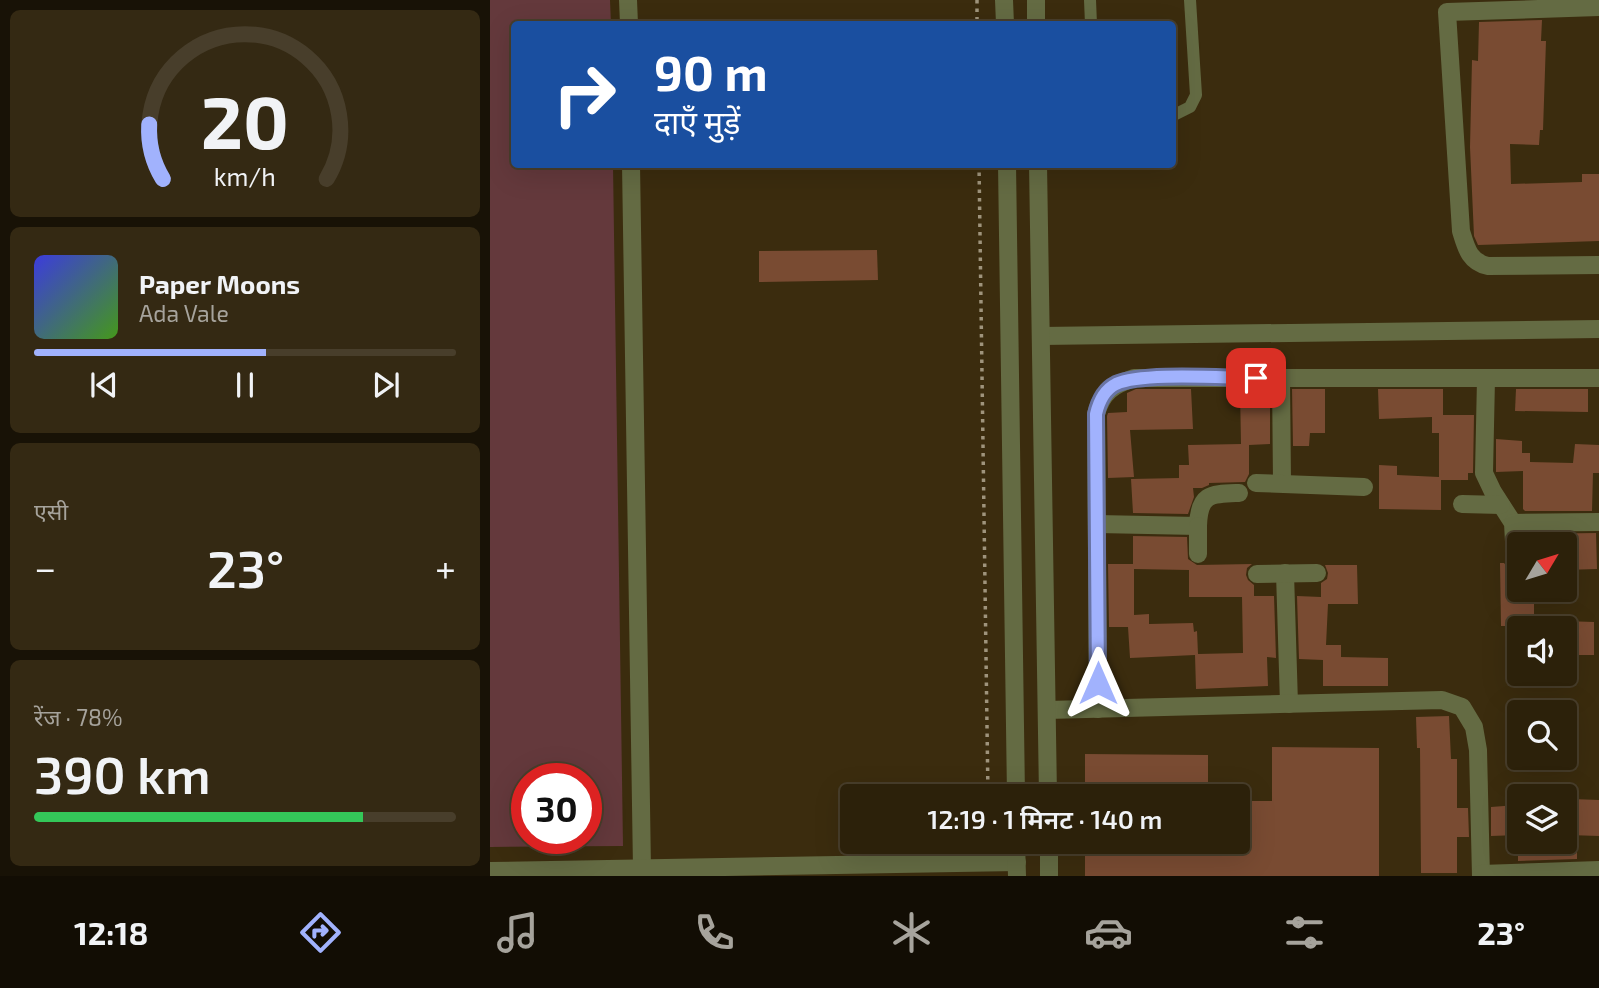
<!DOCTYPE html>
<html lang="hi">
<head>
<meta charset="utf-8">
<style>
	:root { --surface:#2c210a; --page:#342913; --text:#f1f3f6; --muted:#a6a39c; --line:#483e2b; --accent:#a1b2fd }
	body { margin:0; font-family:"Exo 2","Noto Sans Devanagari",sans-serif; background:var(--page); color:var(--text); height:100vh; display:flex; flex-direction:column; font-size:26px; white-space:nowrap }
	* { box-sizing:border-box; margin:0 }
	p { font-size:23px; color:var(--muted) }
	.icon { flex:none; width:38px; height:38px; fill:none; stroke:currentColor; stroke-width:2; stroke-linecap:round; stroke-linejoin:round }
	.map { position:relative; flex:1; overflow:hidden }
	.side { display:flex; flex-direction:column; gap:10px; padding:10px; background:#181206; width:490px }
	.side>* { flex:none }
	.top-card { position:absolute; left:21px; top:21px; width:665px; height:147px; border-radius:7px; box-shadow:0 7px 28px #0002,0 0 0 2px var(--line); background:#1a4fa0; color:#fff; overflow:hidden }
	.needle { width:46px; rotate:52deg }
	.tools { position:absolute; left:1017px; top:532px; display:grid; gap:14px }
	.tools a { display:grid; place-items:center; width:70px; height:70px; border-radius:7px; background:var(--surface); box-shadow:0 7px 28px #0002,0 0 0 2px var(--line); font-size:35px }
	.speed { position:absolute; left:21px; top:763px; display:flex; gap:14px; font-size:35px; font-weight:700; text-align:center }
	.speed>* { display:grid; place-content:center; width:91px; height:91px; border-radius:50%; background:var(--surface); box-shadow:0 7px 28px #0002,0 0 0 2px var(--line); line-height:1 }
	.speed .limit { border:10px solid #d22; background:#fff; color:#111 }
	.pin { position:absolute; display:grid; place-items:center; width:60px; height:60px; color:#fff; margin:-30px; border-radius:14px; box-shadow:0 4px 10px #0006 }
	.me { position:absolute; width:77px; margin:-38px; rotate:0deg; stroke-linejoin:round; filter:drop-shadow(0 0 5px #0008) }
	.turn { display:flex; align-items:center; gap:24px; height:147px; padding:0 28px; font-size:32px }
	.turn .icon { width:91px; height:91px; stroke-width:2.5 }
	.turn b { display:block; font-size:49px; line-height:60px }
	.big { font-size:52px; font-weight:600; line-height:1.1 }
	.side .widget { flex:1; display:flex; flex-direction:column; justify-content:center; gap:10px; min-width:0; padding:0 24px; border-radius:10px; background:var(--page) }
	.side .dial { align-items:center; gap:0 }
	.dial svg { height:182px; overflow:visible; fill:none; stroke:var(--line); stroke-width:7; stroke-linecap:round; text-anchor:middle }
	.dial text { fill:var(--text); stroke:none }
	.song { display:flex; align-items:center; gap:21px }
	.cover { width:84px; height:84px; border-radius:10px; background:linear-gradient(135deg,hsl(240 70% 55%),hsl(100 70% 35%)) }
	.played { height:7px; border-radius:4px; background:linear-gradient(90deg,var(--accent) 55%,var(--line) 55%) }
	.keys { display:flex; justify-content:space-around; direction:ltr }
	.heat { display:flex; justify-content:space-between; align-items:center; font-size:38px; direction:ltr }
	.charge { height:10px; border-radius:5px; background:linear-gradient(90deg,#34c759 78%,var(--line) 0) }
	.trip { position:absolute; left:350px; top:784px; width:410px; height:70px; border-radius:7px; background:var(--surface); box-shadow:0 7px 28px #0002,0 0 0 2px var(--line); font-weight:600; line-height:70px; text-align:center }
	.menu { display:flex; height:112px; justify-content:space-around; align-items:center; background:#120d04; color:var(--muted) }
	.menu .icon { width:49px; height:49px }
	.menu .current { color:var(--accent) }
	.menu b { font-size:32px; color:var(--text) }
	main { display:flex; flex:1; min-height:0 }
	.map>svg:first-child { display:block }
	.green { fill:#64393c; fill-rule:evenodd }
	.building { fill:#794b32; fill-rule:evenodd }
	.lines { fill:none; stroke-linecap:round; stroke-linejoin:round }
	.path { stroke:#9f947c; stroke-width:3.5; stroke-dasharray:3.5 5; stroke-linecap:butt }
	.service { stroke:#646b43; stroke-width:12 }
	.minor { stroke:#646b43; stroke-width:18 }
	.tertiary { stroke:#646b43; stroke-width:18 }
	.route-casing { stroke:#6974a4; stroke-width:18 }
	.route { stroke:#a1b2fd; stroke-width:12 }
</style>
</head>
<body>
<main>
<section class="side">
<div class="widget dial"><svg viewBox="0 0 100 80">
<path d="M14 69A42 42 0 1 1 86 69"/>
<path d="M14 69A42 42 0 0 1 8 45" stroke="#a1b2fd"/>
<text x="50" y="56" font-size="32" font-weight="700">20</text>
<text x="50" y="72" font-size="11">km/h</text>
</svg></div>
<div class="widget">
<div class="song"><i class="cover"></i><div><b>Paper Moons</b><p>Ada Vale</p></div></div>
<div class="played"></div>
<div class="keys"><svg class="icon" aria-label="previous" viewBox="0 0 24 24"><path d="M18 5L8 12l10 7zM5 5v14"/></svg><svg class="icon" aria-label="pause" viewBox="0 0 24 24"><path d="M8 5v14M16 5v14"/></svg><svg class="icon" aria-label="next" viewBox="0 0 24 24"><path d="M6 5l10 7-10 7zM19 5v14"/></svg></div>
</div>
<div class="widget"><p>एसी</p>
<div class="heat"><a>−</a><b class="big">23°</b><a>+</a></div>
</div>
<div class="widget"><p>रेंज · 78%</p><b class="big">390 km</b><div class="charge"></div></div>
</section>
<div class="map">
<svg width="1109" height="876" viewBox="0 0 1109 876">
	<rect width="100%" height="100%" fill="#3b2c0e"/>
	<path class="green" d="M0,0H120L121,24H24V164L123,165L133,846L0,847ZM37,779H96V838H37Z"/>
	<g class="building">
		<polygon points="1052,20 1051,41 1056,41 1053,130 1050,130 1049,145 1020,144 1021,184 1092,182 1092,174 1109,174 1109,241 988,245 984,236 980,147 982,60 988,61 989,22"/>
		<polygon points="387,250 388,280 269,282 269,251"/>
		<polygon points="646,389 701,389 703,429 640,430 644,477 618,478 617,416 618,413 637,412 637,393"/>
		<polygon points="750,389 780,389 780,444 759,445 759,474 755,482 719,483 719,485 712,488 703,488 704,497 698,514 643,513 641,479 689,478 689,465 699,465 698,445 751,444"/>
		<polygon points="802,389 835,389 835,433 820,433 819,446 803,446"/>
		<polygon points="888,389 953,389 953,415 984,415 983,473 978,473 978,480 951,480 951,510 889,509 889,465 907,466 907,475 949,477 949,433 942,433 942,417 889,419"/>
		<polygon points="1026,389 1098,389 1098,412 1025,411"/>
		<polygon points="1006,439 1032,441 1032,453 1040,453 1040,462 1083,463 1085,444 1109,445 1109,473 1103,473 1102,511 1035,511 1033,509 1033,471 1006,472"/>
		<polygon points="1106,533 1107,569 1074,570 1074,544 1036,544 1036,534"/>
		<path d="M643,536L697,537L698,559L707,565L762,564L757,568L756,575L758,580L764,585V596H784L786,658L777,657L778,686L706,689L705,655L640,658L638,627H619L618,564H643ZM644,569L699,570V597H755H752L753,653L708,654L707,631L704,632L703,623L659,624V614L644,615Z"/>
		<polygon points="1010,563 1014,563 1020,570 1029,570 1029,590 1044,590 1044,626 1011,626"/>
		<polygon points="835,565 867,565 868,604 838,604 836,645 851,645 851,657 898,658 898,686 833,686 833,660 809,659 807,596 831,597 831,583 837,579 838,573"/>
		<polygon points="1074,621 1104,622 1104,655 1074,655"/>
		<polygon points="959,716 961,759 967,759 967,808 978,808 979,837 967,837 967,873 931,873 930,748 927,748 926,717"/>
		<polygon points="782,747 889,748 889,876 595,876 595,842 747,842 747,801 782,801"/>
		<polygon points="595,754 718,755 718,796 595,796"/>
		<polygon points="1082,799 1109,800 1109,836 1078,835"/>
		<polygon points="1027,805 1029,835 1001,836 1001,807"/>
		<polygon points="1028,842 1087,842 1087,859 1028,861"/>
	</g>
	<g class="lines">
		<g class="path">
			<polyline points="487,0 487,24"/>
			<polyline points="489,164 498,796"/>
		</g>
		<g class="service">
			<polyline points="600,0 601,24"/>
			<polyline points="682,116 700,107 706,95 700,0"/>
		</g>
		<g class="minor">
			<polyline points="138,0 139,24"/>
			<path d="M1109,7L957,12L971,231C976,247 979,262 998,266L1109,265"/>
			<polyline points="141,164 152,869"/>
			<polyline points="551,336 1109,329"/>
			<polyline points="791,378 792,483"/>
			<polyline points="996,379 994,473 1003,492 1023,523 1025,560"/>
			<polyline points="766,483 874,487"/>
			<polyline points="972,504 1011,505"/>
			<polyline points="1023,523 1109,522"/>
			<path d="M607,524L708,526C709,493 721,494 749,493"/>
			<polyline points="708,526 708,554"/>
			<polyline points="795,573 799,704"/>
			<polyline points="767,574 827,573"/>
			<path d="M608,709L606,414C612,392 623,385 644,378H1109"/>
			<polyline points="557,710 952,700 972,707 984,727 988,750 991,876"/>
			<polyline points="0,871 527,862"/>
			<polyline points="991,874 1109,870"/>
		</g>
		<g class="tertiary">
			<polyline points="514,0 515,24"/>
			<polyline points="546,0 546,24"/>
			<polyline points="517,164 526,796"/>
			<polyline points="548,164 558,796"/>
			<polyline points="526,842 527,876"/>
			<polyline points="559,842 559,876"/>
		</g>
	</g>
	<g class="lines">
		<defs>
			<path id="route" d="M608,683L606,414C609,401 614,390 626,384C652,372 734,378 766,378"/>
		</defs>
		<use href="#route" class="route-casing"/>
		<use href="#route" class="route"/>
	</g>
</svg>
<div class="tools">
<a><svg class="needle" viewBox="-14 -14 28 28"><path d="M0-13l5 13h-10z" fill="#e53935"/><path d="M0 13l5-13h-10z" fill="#a6a39c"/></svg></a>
<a><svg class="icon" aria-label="sound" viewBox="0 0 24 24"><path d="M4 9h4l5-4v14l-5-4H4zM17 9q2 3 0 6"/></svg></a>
<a><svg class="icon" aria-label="search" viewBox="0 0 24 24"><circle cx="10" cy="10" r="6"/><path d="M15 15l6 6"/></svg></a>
<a><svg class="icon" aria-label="layers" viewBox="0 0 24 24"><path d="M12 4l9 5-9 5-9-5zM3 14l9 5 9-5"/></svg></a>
</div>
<div class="speed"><div class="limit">30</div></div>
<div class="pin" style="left:766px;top:378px;background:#d93025"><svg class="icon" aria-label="arrive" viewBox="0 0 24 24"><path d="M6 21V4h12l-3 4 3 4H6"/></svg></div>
<svg class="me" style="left:608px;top:683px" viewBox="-20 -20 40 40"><path d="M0-17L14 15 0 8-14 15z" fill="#a1b2fd" stroke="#fff" stroke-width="4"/></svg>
<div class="trip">12:19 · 1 मिनट · 140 m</div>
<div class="top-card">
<div class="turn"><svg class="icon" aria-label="right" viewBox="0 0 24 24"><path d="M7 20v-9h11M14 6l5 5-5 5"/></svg><div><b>90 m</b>दाएँ मुड़ें</div></div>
</div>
</div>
</main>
<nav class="menu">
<b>12:18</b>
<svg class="icon current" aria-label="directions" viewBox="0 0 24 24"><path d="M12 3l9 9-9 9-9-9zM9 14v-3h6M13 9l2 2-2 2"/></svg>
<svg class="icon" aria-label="music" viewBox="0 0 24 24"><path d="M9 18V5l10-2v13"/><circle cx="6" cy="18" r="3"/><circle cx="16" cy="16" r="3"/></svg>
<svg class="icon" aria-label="phone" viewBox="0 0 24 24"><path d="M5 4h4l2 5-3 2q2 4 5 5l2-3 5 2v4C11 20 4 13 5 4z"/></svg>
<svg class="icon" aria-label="climate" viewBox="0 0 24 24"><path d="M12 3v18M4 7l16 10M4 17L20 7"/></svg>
<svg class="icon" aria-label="car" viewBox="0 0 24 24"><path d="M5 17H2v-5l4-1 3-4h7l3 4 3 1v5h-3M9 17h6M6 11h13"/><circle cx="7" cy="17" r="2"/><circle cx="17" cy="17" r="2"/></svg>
<svg class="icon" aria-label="filters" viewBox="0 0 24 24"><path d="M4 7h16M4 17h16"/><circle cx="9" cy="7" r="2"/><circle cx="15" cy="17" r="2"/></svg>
<b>23°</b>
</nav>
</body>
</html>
